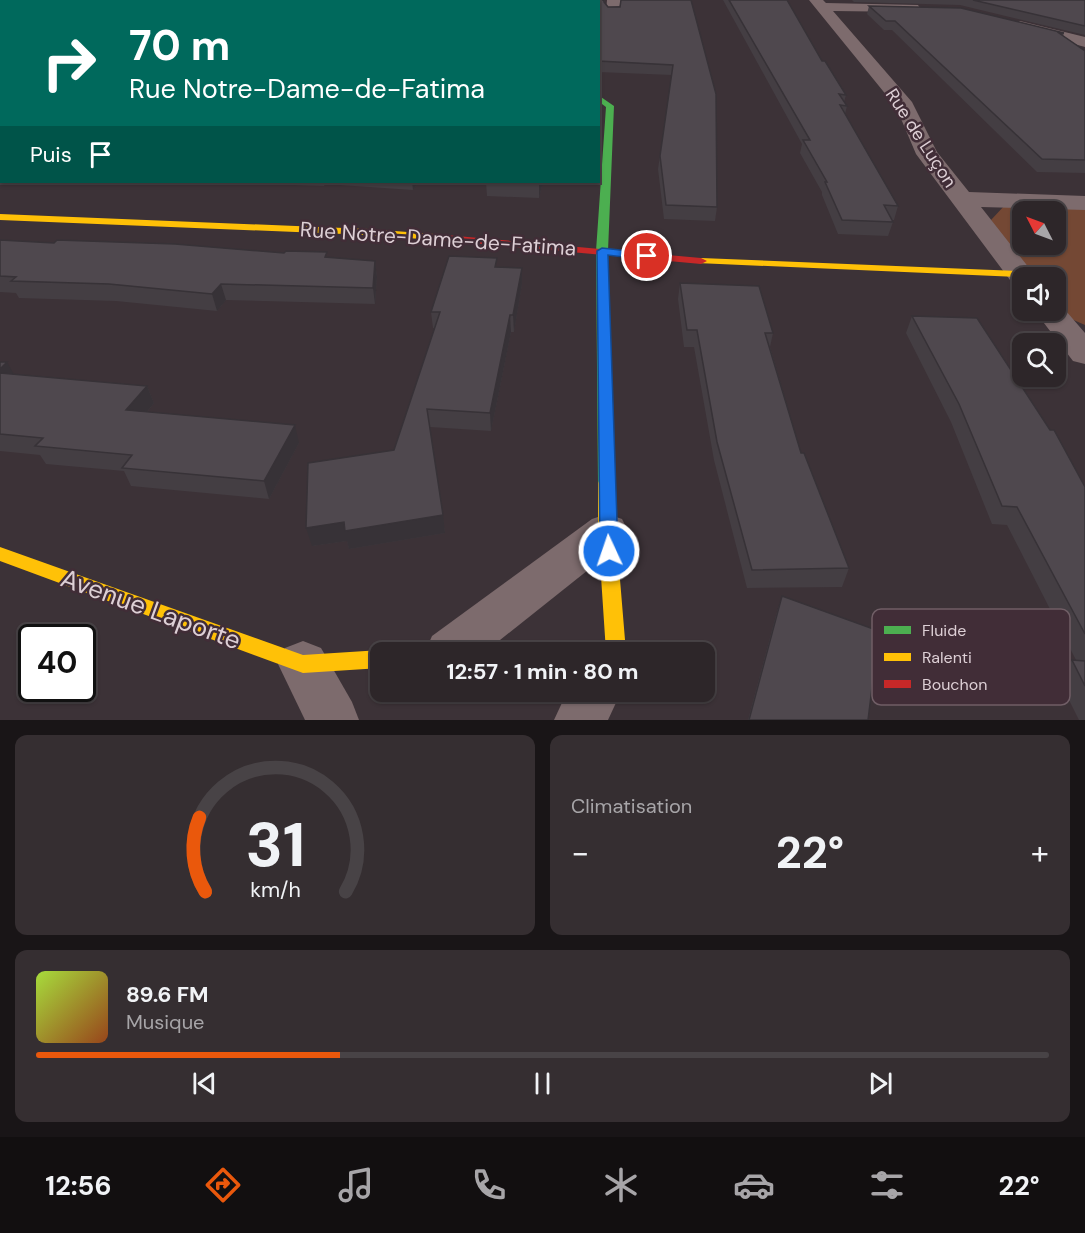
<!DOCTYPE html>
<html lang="fr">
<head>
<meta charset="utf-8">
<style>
	:root { --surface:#2d2629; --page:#352e31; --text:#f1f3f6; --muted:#a7a5a8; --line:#484346; --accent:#ea580c }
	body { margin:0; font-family:"DM Sans",sans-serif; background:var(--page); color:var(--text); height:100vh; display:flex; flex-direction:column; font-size:22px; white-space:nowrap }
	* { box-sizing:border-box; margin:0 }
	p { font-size:20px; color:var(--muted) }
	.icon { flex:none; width:33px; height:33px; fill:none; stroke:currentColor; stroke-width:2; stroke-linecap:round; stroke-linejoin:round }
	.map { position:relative; height:720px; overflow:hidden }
	.sheet { display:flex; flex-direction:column; gap:15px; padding:15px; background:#191517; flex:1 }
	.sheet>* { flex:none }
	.guide { position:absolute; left:0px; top:0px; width:600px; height:183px; box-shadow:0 2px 4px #0004,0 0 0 2px var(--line); background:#00695c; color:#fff; overflow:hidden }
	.needle { width:39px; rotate:312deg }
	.buttons { position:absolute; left:1012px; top:201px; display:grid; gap:12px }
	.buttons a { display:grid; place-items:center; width:54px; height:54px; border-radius:12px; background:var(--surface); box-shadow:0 2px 4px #0004,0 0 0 2px var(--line); font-size:30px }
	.speed { position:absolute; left:18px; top:624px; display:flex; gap:12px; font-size:30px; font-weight:700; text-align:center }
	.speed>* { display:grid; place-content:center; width:78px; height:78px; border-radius:50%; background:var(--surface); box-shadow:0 2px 4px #0004,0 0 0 2px var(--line); line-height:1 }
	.speed .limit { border:3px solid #111; border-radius:9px; background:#fff; color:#111 }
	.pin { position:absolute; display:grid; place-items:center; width:51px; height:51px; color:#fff; margin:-26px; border:3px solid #fff; border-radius:50%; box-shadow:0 2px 6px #0007 }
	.me { position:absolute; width:66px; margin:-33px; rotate:357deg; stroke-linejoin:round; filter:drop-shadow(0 0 4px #0008) }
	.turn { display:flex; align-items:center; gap:21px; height:126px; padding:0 30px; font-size:27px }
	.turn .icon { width:78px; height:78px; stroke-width:2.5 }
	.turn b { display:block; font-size:42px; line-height:51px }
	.then { display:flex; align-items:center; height:57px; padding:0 30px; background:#0003; gap:12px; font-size:22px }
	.big { font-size:45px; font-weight:700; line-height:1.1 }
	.sheet .card { flex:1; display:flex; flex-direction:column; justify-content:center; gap:9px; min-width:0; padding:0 21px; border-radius:12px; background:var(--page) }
	.sheet .dial { align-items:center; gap:0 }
	.dial svg { height:156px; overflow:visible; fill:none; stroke:var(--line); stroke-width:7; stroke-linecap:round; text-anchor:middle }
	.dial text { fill:var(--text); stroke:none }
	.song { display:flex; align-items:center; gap:18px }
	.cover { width:72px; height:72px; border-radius:9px; background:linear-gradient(135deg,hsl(80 70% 55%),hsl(20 70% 35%)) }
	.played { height:6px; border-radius:3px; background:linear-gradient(90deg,var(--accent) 30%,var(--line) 30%) }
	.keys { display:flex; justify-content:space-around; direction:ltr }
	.heat { display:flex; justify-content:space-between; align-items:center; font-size:33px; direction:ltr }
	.sheet .tiles { flex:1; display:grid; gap:15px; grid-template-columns:1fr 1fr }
	.card:last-child { grid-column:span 2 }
	.trip { position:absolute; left:370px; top:642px; width:345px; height:60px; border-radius:12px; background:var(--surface); box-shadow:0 2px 4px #0004,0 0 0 2px var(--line); font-weight:700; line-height:60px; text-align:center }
	.menu { display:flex; height:96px; justify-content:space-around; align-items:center; background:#120f10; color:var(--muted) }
	.menu .icon { width:42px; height:42px }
	.menu .current { color:var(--accent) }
	.menu b { font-size:27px; color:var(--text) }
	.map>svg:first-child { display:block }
	.green { fill:#744834; fill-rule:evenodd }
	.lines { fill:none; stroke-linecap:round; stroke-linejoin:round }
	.street { fill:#7d6b6d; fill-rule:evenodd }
	.fast { fill:#4caf50; fill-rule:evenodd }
	.slow { fill:#ffc107; fill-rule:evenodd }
	.jam { fill:#c62828; fill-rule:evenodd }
	.wall { fill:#443e43 }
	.shaded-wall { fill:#373237 }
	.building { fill:#4f484e; stroke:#373237; stroke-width:1.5 }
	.route { fill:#1a73e8; stroke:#114b97; stroke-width:1.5 }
	.labels { text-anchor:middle; stroke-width:5; stroke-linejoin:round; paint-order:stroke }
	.far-street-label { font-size:18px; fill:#ddcfd5; stroke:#412d37 }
	.street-label { font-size:21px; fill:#ddcfd5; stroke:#412d37 }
	.near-street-label { font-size:26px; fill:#ddcfd5; stroke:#412d37 }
	.key { fill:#412d37; stroke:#705e66; stroke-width:1.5 }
	.key-label { font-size:16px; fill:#ddcfd5 }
</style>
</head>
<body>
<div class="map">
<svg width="1085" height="720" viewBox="0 0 1085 720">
	<rect width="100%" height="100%" fill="#3c3237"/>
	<path class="green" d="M1005,205L1085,208V325L1053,311L1056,310V278L1030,277L991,220ZM1023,212H1056V244H1023Z"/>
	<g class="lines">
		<g class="street">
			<polygon points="607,0 621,0 618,14 608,14 606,11"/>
			<polygon points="809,0 823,0 826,3 918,5 920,8 918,11 913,12 833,11 912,102 937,152 969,192 1085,196 1085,210 981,207 1037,278 1023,278 1023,287 1013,284 916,154 896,107"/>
			<polygon points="1020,21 1085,37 1085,47 1015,28 1013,25"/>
			<polygon points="1056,303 1060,304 1085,333 1085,364 1073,361 1034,310 1056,310"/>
			<polygon points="607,514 622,519 628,531 622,543 485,652 425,652 432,636 592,519"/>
			<polygon points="303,641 321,648 352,702 359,720 305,720 278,664 285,648"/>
			<polygon points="567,692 621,692 608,720 554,720"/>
		</g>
		<polygon class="fast" points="598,95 614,106 608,251 614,483 612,487 606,489 600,487 598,483 596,251 606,107 598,101"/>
		<g class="slow">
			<polygon points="0,214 368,229 434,234 439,237 434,240 368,235 0,220"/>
			<polygon points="701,258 1019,271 1025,274 1019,277 697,263 695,261"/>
			<polygon points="606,477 612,479 614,483 616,531 626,652 606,652 598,531 598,483 600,479"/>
			<polygon points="0,547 303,655 381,650 388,652 381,652 381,668 303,673 0,561"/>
		</g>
		<polygon class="jam" points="434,234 701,258 707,261 701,264 430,239 430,235"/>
	</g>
	<g class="wall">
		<polygon points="0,0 605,0 605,3 608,7 691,0 717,207 715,221 664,219 658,169 672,75 598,72 598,2 2,2 2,60 0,60"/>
		<polygon points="723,0 787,0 822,61 846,95 844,102 847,106 845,114 898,206 894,220 892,220 893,222 888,236 838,234 822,195 822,192 800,153 802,144"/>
		<polygon points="852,0 1085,0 1085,35 960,5 854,2"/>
		<polygon points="869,6 1064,33 1063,36 1085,51 1085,173 1037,172 892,30 884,30 867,14"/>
		<polygon points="2,61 2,174 0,174 0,62"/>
		<polygon points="206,182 419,182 413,190 325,184 324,186"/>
		<polygon points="486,182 543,182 539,198 487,196"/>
		<polygon points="0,240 329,257 375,261 377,277 375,304 226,300 217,311 116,301 19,298 16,293 0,292"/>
		<polygon points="497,267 522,268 522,284 514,332 511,332 491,431 430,427 445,533 349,549 347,541 312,546 394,450 435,328 433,328 431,312"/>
		<polygon points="680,283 773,333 770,347 801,453 849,568 842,587 747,588 714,460 694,347 684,347 678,299"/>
		<polygon points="912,316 1085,487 1085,720 1079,720 1058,678 1072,660 1076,660 1007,525 992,524 951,422 906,333"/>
		<polygon points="0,362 14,374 147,386 154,403 147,412 299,443 269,499 131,486 124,471 46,464 40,455 0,451"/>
		<polygon points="782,596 868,720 748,720 776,615"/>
	</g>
	<g class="shaded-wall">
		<polygon points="412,182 419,182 413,190"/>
		<polygon points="539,182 543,182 539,198"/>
		<polygon points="375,261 377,277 375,304 373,288"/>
		<polygon points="522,268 522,284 514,332 513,315"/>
		<polygon points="221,284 226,300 217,311 212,294"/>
		<polygon points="510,315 511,332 491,431 490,413"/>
		<polygon points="7,362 17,380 0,380 0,369"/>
		<polygon points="147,386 154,403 134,428 126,410"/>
		<polygon points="295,425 299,443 269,499 264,481"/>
		<polygon points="443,515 445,533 349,549 347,541 312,546 306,528 344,522"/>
	</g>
	<g class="building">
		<polygon points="0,0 604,0 604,2 608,7 620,7 621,0 691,0 716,94 717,207 666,205 660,156 673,65 598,61 598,2 2,2 2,50 0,50"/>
		<polygon points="729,0 787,0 822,61 825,61 846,95 839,94 847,106 840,105 898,206 884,205 893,222 842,220 825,182 827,182 803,140 810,140"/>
		<polygon points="973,0 1085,0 1085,26"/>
		<polygon points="869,6 961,8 1064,33 1059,33 1085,51 1085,160 1042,159 895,21 886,21"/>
		<polygon points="2,61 2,99 0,99 0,62"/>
		<polygon points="2,101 2,161 0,161 0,102"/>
		<polygon points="486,182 539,182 539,184"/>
		<polygon points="0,240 54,243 57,240 175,244 284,253 286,251 327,252 325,257 375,261 373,288 221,284 212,294 109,284 11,281 16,277 0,276"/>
		<polygon points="449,256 497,258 495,267 522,268 513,315 510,315 490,413 427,409 443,515 345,531 344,522 306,528 308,463 394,450 440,312 431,312"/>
		<polygon points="680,283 759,286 773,333 765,333 801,453 804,453 849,568 752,570 717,442 697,330 687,330"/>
		<polygon points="912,316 977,318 1050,430 1054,430 1085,487 1085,634 1017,507 1002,506 959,404"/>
		<polygon points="0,362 7,362 0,369"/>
		<polygon points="0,373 147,386 126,410 295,425 264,481 122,468 132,455 35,446 43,438 0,434"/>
		<polygon points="782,596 879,631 868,720 749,720"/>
		<polygon points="1072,660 1085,661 1085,686"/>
	</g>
	<polygon class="route" points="602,248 647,253 653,256 647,260 608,255 618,551 615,556 609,558 602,556 600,551 597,251"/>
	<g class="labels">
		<g class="far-street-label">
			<text transform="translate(921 138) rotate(57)" y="6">Rue de Luçon</text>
		</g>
		<g class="street-label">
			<text transform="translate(438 239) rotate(4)" y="7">Rue Notre-Dame-de-Fatima</text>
		</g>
		<g class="near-street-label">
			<text transform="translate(151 609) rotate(20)" y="9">Avenue Laporte</text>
		</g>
	</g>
	<rect x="872" y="609" width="198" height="96" rx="9" class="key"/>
	<rect x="884" y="626" width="27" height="8" fill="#4caf50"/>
	<rect x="884" y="653" width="27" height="8" fill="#ffc107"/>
	<rect x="884" y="680" width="27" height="8" fill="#c62828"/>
	<g class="key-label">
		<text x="922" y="636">Fluide</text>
		<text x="922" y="663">Ralenti</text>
		<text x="922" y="690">Bouchon</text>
	</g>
</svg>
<div class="buttons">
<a><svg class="needle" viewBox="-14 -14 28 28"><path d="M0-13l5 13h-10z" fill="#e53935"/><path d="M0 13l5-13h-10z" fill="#a7a5a8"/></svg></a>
<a><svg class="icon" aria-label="sound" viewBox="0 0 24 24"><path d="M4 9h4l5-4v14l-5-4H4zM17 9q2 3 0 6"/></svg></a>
<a><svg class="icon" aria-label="search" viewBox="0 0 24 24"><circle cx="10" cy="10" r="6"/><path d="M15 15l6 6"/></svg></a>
</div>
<div class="speed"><div class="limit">40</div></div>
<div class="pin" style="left:647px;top:256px;background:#d93025"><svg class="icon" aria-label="arrive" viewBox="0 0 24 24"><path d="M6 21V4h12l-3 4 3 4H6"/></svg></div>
<svg class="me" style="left:609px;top:551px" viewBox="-20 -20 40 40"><circle r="17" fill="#1a73e8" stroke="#fff" stroke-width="3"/><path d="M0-11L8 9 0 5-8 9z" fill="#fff"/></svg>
<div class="trip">12:57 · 1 min · 80 m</div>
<div class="guide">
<div class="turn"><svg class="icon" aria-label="right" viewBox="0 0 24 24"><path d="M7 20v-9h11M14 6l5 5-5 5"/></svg><div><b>70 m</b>Rue Notre-Dame-de-Fatima</div></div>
<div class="then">Puis<svg class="icon" aria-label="arrive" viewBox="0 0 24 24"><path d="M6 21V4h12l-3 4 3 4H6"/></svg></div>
</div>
</div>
<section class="sheet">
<div class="tiles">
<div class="card dial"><svg viewBox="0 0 100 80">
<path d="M14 69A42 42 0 1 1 86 69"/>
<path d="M14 69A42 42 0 0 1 11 31" stroke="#ea580c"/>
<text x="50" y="56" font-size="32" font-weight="700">31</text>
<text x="50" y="72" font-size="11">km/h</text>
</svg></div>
<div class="card"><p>Climatisation</p>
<div class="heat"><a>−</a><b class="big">22°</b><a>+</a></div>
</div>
<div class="card">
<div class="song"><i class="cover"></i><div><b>89.6 FM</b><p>Musique</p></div></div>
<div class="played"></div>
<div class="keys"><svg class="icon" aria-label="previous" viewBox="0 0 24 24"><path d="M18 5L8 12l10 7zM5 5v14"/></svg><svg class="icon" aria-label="pause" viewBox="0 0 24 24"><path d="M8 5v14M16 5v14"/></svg><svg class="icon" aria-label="next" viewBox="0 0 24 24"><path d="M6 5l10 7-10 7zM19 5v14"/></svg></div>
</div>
</div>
</section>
<nav class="menu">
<b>12:56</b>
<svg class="icon current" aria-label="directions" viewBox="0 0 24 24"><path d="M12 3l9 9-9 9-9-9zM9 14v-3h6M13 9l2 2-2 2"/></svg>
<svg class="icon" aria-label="music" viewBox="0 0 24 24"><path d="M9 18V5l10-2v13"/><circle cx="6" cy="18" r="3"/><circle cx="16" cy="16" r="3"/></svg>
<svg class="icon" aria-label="phone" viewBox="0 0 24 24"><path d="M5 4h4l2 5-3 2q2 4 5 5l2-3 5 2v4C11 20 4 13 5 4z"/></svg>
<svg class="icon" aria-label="climate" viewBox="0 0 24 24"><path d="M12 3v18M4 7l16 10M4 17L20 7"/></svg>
<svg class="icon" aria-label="car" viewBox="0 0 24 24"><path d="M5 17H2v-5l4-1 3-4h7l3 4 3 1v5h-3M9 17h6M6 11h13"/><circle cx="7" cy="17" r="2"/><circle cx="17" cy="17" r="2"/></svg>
<svg class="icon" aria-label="filters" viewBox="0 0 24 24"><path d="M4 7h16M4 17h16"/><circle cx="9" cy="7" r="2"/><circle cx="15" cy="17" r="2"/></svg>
<b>22°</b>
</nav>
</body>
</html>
